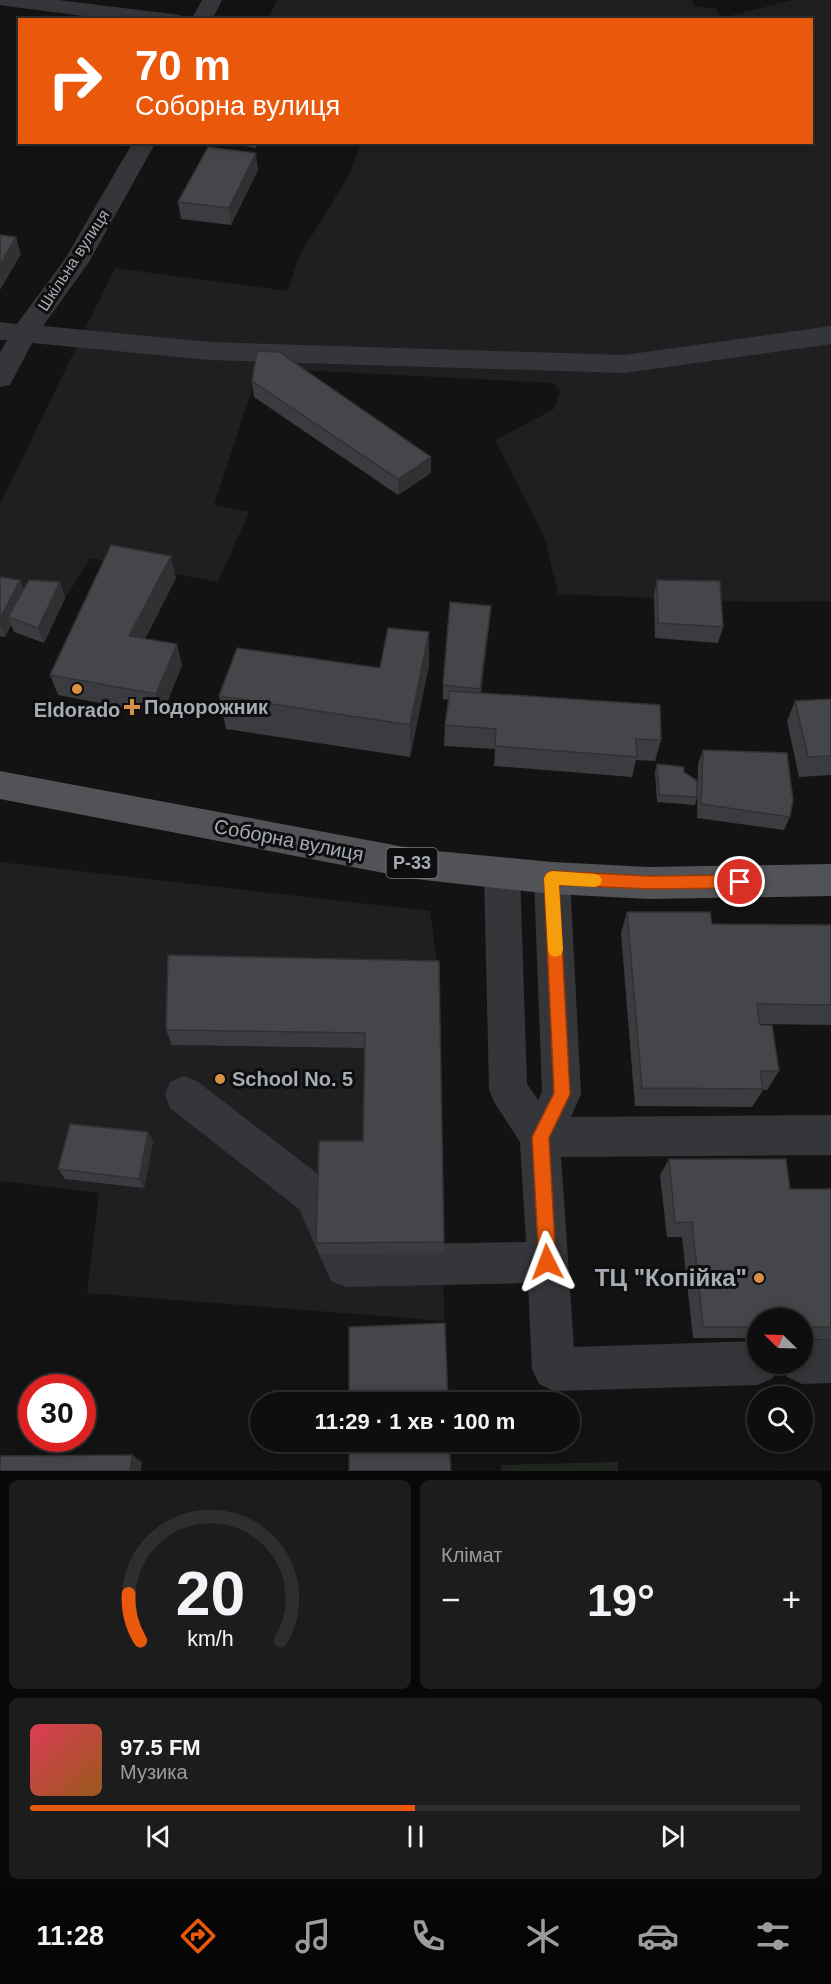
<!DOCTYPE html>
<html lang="uk">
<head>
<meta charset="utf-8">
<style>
	:root { --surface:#0e0e0f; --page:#1c1c1d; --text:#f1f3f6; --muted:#9b9c9e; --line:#2e2e2f; --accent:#ea580c }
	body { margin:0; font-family:Helvetica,sans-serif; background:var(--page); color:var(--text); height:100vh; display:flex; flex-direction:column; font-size:22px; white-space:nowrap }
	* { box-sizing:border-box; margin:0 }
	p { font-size:20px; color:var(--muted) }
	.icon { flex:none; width:33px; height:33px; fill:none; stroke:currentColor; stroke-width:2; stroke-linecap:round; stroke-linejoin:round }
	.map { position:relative; height:1471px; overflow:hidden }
	.details { display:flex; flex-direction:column; gap:9px; padding:9px; background:#080808; flex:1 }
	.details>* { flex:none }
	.hud { position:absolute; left:18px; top:18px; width:795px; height:126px; border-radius:0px; box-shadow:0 3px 15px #0003,0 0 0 2px var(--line); background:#ea580c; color:#fff; overflow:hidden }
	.needle { width:39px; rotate:293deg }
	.fabs { position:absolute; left:747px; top:1308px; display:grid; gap:12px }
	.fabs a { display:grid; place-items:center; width:66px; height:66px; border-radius:50%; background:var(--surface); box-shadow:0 3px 15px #0003,0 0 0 2px var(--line); font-size:30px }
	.speed { position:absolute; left:18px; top:1374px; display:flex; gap:12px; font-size:30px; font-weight:700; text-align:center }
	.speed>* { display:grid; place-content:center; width:78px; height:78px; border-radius:50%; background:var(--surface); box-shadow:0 3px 15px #0003,0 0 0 2px var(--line); line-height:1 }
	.speed .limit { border:9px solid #d22; background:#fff; color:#111 }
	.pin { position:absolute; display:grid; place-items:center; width:51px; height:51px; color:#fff; margin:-26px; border:3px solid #fff; border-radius:50%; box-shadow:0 2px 6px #0007 }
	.me { position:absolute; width:66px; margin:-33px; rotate:357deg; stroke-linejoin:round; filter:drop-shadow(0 0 4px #0008) }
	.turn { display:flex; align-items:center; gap:21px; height:126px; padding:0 18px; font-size:27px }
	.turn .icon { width:78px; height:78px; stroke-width:2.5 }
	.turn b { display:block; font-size:42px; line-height:51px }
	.big { font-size:45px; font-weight:700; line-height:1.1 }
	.details .card { flex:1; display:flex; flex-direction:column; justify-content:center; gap:9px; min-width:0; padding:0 21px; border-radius:9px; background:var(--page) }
	.details .dial { align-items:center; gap:0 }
	.dial svg { height:156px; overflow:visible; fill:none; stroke:var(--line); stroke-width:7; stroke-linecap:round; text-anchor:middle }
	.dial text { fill:var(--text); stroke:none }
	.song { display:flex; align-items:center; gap:18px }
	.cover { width:72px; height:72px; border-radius:9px; background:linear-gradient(135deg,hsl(350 70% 55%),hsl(30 70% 35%)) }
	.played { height:6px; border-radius:3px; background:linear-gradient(90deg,var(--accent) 50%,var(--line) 50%) }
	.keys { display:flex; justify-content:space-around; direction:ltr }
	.heat { display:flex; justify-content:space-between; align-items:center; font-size:33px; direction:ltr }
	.details .tiles { flex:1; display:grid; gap:9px; grid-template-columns:1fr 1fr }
	.card:last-child { grid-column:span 2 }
	.trip { position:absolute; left:250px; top:1392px; width:330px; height:60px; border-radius:30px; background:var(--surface); box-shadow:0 3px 15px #0003,0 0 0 2px var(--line); font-weight:700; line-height:60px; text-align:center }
	.menu { display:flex; height:96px; justify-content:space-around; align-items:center; background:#060606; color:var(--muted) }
	.menu .icon { width:42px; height:42px }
	.menu .on { color:var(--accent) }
	.menu b { font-size:27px; color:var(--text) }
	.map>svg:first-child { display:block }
	.built { fill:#1f1f21 }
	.green { fill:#20261f }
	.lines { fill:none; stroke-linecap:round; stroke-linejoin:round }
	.minor { fill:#343639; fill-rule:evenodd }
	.major { fill:#515357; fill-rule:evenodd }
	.wall { fill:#3b3c3f }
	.shaded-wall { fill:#303133 }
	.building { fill:#454649; stroke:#303133; stroke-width:1.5 }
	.route { fill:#ea580c; stroke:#983908; stroke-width:1.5 }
	.slow { fill:#f59e0b }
	.poi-dot { fill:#da9044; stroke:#0e0e0f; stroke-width:2 }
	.labels { text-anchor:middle; stroke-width:6; stroke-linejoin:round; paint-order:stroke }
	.far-street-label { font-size:16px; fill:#a6acb3; stroke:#0e0e0f }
	.shield { fill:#0e0e0f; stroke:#787d82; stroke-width:1.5 }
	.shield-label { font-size:18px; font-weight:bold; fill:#a6acb3 }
	.poi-label { font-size:20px; font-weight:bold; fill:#a6acb3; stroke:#0e0e0f; text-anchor:start }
	.street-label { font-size:20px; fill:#a6acb3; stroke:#0e0e0f }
	.near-poi-label { font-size:24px; font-weight:bold; fill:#a6acb3; stroke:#0e0e0f; text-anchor:end }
</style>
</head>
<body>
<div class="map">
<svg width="831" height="1471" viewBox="0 0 831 1471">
	<rect width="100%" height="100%" fill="#131314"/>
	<g class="built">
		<polygon points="277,0 691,0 695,7 716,8 721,18 793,0 831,0 831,601 754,602 558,594 545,539 495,440 554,409 560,390 553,383 259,368 214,505 249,512 218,582 91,558 65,598 0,591 0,504 115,268 288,291 298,258 349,175 361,143 812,142 812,20 268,19"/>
		<polygon points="0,862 430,911 439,978 444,1321 87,1293 99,1193 0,1181"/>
	</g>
	<polygon class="green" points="618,1462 618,1471 502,1471 501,1465"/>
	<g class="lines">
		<g class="minor">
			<polygon points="0,0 58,0 172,14 180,15 182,20 115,20 6,6 0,5"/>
			<polygon points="202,0 222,0 212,20 191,20"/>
			<polygon points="133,142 156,142 89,262 43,326 210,342 624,355 831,326 831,344 624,373 210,360 32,343 10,385 0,387 0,353 7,340 0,340 0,322 17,324 65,259"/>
			<polygon points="502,857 514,862 520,873 527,1084 538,1100 542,1092 534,878 540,867 552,862 564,867 570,878 581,1094 571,1117 831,1115 831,1155 561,1157 574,1347 758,1341 758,1364 779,1364 773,1378 758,1385 554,1391 539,1384 532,1369 528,1283 346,1287 331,1281 299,1209 170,1108 165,1095 170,1082 184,1076 198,1082 327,1181 358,1245 526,1242 520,1142 494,1102 489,1089 484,873 490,862"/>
			<polygon points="831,1339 831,1383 802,1384 787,1377 781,1364 802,1364 802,1340"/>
		</g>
		<polygon class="major" points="0,771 415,849 552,862 649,867 831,864 831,896 649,899 552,894 415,879 0,799"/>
	</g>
	<g class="wall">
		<polygon points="220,142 259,142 256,148"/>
		<polygon points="258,170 231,225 181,219 178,202"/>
		<polygon points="252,381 431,473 398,495 254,397"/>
		<polygon points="0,577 24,589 60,582 65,598 44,643 14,632 11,625 5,637 0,636"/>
		<polygon points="176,578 145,639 182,665 162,715 58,695 50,675"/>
		<polygon points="657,580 723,627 718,643 655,638 654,595"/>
		<polygon points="491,606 481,693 661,740 655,761 636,760 632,777 494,766 495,749 444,746 445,725 449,700 443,699 443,685"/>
		<polygon points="429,632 429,665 410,757 226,729 219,696 380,668"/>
		<polygon points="831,699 831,775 799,777 787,721 795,701"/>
		<polygon points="703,750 790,817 784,830 697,818 698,764"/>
		<polygon points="657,764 684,772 697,797 695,805 657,802 655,772"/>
		<polygon points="627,912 712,924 831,925 831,1025 760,1024 779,1071 767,1090 763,1090 752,1107 635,1106 621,933"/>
		<polygon points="439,961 444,1242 443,1253 319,1254 316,1243 363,1141 365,1048 172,1045 166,1030"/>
		<polygon points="148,1132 153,1142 144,1188 65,1179 58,1169"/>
		<polygon points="669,1159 790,1189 831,1189 831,1339 802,1339 802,1318 758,1318 758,1338 693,1338 682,1237 667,1237 660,1175"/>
	</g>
	<g class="shaded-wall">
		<polygon points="256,153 258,170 231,225 229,208"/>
		<polygon points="16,237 21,254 0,290 0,265"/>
		<polygon points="431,457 431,473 398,495 398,479"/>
		<polygon points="171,556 176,578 135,657 129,636"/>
		<polygon points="20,580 26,595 8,617 11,624 5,637 0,625 0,619"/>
		<polygon points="60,582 65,598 44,643 38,628"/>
		<polygon points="491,606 490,621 479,703 480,689"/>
		<polygon points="429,632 429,665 410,757 410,725"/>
		<polygon points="177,644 182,665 162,715 156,694"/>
		<polygon points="148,1132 153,1142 144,1188 139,1179"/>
		<polygon points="132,1455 142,1462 141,1471 130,1471"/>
	</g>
	<g class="building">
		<polygon points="208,147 256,153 229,208 178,202"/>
		<polygon points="0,235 16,237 0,265"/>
		<polygon points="257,351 279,352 431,457 398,479 252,381"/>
		<polygon points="111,545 171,556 129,636 177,644 156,694 50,675"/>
		<polygon points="0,577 20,580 0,619"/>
		<polygon points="29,580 60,582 38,628 8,617"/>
		<polygon points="657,580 720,581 723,627 658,623"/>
		<polygon points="450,602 491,606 480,689 443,685"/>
		<polygon points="388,628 429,632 410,725 219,696 237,648 380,668"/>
		<polygon points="450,691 660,705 661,740 636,739 637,757 495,746 496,729 445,725"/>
		<polygon points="831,699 831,756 808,757 795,701"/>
		<polygon points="703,750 787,753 793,800 790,817 701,804"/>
		<polygon points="657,764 684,767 684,772 697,781 697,797 659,795"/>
		<polygon points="627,912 710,912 712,924 831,925 831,1005 757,1004 760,1025 772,1025 779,1071 760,1071 763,1089 642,1088"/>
		<polygon points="168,955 439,961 444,1242 316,1243 319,1141 363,1141 365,1033 166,1030"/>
		<polygon points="70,1124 148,1132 139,1179 58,1169"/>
		<polygon points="669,1159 786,1159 790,1189 831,1189 831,1327 802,1327 802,1318 758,1318 758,1327 703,1327 692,1222 675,1223"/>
		<polygon points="445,1323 448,1402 349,1402 349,1327"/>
		<polygon points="349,1442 449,1442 451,1471 349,1471"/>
		<polygon points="132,1455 130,1471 0,1471 0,1456"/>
	</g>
	<polygon class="route" points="552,871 649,876 740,875 745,877 747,882 745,886 740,888 649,889 559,885 570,1094 549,1138 556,1262 553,1268 547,1271 541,1268 539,1262 532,1137 554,1093 544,878 547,873"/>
	<polygon class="slow" points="552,871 595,874 600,876 602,880 600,885 595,887 559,885 563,950 561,955 555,957 550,955 548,950 544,878 547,873"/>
	<g class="poi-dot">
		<circle cx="77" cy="689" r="6"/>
		<path d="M129 698h6v6h6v6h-6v6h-6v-6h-6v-6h6z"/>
		<circle cx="220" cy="1079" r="6"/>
		<circle cx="759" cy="1278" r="6"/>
	</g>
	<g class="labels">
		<g class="far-street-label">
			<text transform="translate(73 260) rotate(-57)" y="6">Шкільна вулиця</text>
		</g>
		<rect class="shield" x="386.5" y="848" width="51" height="30" rx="4.5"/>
		<g class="shield-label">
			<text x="412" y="869">Р-33</text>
		</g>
		<g class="poi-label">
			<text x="144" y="714">Подорожник</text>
			<text x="77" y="717" text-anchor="middle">Eldorado</text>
			<text x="232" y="1086">School No. 5</text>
		</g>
		<g class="street-label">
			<text transform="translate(289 840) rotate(11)" y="7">Соборна вулиця</text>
		</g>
		<g class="near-poi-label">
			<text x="747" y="1286">ТЦ "Копійка"</text>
		</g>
	</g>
</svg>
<div class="fabs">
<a><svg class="needle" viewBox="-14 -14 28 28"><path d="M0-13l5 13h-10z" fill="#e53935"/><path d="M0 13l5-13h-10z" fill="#9b9c9e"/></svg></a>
<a><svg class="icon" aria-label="search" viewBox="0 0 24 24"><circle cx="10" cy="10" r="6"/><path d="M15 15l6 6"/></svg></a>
</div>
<div class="speed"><div class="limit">30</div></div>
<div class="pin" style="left:740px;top:882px;background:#d93025"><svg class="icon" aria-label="arrive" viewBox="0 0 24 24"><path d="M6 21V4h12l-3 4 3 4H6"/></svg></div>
<svg class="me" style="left:547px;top:1262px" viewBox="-20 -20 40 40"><path d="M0-17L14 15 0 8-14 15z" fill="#ea580c" stroke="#fff" stroke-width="4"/></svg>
<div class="trip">11:29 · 1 хв · 100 m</div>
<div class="hud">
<div class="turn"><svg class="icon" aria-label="right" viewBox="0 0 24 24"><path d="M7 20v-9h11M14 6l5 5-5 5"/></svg><div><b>70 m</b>Соборна вулиця</div></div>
</div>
</div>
<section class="details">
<div class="tiles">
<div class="card dial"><svg viewBox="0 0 100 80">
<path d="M14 69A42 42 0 1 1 86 69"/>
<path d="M14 69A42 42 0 0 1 8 45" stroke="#ea580c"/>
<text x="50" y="56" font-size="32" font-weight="700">20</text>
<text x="50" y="72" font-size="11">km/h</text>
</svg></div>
<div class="card"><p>Клімат</p>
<div class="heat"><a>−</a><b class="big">19°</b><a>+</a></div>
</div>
<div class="card">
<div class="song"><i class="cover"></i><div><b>97.5 FM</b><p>Музика</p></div></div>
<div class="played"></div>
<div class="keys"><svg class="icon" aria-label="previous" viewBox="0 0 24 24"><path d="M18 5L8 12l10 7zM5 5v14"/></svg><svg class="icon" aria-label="pause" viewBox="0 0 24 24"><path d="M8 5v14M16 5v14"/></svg><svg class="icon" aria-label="next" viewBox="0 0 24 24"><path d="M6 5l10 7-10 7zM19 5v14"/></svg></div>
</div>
</div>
</section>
<nav class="menu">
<b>11:28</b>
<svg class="icon on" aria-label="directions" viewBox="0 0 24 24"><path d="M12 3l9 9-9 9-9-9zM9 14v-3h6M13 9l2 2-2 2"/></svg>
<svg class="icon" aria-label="music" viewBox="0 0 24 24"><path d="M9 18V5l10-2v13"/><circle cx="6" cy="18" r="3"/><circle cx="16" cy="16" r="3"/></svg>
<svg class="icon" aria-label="phone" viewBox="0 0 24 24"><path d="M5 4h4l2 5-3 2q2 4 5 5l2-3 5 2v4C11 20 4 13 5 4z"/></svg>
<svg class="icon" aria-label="climate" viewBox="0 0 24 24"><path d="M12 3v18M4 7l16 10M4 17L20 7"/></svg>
<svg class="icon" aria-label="car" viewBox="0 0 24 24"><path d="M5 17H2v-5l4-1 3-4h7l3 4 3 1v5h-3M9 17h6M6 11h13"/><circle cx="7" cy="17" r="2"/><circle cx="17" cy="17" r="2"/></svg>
<svg class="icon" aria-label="filters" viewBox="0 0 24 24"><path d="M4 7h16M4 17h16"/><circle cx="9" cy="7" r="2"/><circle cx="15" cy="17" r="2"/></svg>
</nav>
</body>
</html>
